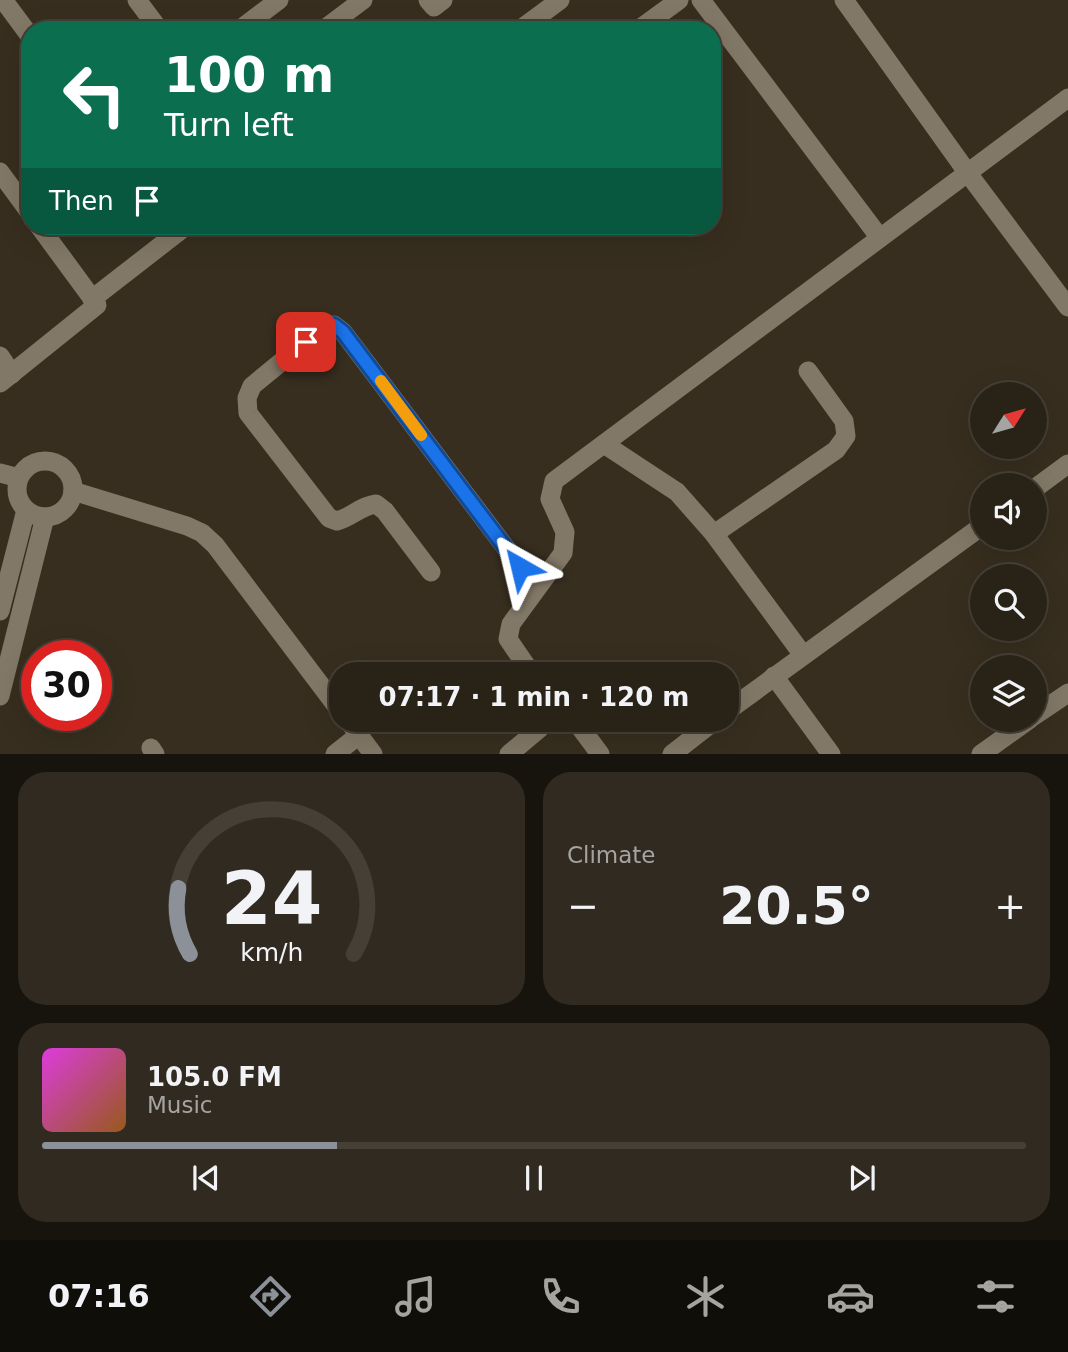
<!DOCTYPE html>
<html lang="en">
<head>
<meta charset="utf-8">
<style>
	:root { --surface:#292217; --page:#312a20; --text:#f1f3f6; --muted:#a5a4a1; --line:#453f36; --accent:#8c9099 }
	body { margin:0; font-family:"DejaVu Sans",sans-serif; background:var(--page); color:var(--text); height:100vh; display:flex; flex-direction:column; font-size:26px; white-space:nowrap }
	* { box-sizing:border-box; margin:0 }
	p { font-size:23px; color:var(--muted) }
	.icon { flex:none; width:38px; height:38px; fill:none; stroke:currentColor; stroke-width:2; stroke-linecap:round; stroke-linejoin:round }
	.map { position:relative; height:754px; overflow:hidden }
	.side { display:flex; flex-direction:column; gap:18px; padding:18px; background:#17130d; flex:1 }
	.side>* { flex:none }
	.guide { position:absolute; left:21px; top:21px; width:700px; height:214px; border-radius:28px; box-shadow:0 7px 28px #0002,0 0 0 2px var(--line); background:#0b6e4f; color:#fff; overflow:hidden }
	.needle { width:46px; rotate:53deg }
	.buttons { position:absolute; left:970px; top:382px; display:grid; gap:14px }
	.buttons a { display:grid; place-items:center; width:77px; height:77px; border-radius:50%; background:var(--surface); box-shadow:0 7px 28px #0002,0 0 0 2px var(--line); font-size:35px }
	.speed { position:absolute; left:21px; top:640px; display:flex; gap:14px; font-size:35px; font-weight:700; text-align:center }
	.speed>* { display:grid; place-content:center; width:91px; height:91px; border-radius:50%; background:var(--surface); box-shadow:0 7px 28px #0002,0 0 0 2px var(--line); line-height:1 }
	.speed .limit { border:10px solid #d22; background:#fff; color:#111 }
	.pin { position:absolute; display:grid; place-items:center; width:60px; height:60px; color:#fff; margin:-30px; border-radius:14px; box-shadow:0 4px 10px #0006 }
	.me { position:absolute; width:77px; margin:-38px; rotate:323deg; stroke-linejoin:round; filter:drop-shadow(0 0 5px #0008) }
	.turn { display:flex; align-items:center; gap:24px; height:147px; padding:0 28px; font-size:32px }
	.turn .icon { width:91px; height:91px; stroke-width:2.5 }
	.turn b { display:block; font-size:49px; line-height:60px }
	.then { display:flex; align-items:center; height:66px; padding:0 28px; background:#0003; gap:14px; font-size:26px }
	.big { font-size:52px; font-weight:800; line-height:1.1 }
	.side .tile { flex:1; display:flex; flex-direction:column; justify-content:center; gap:10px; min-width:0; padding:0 24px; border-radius:28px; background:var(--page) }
	.side .dial { align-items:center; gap:0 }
	.dial svg { height:182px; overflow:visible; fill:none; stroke:var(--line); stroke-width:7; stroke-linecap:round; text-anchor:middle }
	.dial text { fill:var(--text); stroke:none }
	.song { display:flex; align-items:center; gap:21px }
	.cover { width:84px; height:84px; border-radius:10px; background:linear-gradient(135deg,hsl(300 70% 55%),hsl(30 70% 35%)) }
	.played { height:7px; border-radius:4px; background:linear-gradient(90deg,var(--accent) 30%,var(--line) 30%) }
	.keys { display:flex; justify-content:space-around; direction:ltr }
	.heat { display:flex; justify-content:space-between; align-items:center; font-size:38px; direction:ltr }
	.side .tiles { flex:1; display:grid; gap:18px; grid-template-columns:1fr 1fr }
	.tile:last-child { grid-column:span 2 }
	.trip { position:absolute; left:329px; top:662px; width:410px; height:70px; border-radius:28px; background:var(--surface); box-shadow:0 7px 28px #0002,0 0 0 2px var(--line); font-weight:800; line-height:70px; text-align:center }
	.tabs { display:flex; height:112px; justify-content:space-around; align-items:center; background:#100e09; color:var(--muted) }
	.tabs .icon { width:49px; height:49px }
	.tabs .current { color:var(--accent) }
	.tabs b { font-size:32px; color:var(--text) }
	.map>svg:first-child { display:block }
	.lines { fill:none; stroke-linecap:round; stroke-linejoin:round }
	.minor { stroke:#827867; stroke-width:19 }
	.route-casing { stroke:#114b97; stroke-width:18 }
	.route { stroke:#1a73e8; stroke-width:12 }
	.slow { stroke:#f59e0b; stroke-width:12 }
</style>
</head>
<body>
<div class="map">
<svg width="1068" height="754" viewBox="0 0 1068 754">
	<rect width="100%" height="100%" fill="#372e1f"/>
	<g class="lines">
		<g class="minor">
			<polyline points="137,0 155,24"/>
			<polyline points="428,0 434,7 443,0"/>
			<polyline points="701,0 880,238"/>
			<polyline points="844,0 967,172 1068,307"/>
			<polyline points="4,1 30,36"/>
			<polyline points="525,26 560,0"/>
			<polyline points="239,30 279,0"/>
			<polyline points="323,30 363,0"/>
			<polyline points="638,30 679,0"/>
			<polyline points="0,172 30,213"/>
			<polyline points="92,299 186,226"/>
			<polyline points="0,356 12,374"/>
			<polyline points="0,383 97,305 39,226"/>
			<polyline points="604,444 677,492 714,534 803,655"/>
			<circle cx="45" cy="489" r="28"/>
			<polyline points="0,473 19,478"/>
			<polyline points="1034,489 1068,464"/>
			<polyline points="73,491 187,526 202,533 215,545 341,712"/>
			<polyline points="714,534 836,450 846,436 844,421 808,371"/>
			<path d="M431,572L385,511L376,504C360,506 352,517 337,521L329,518L248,413L247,398L252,386L324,327L334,325L343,332L536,588"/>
			<polyline points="0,611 26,510"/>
			<polyline points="532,674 508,639 511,624 563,553 565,532 550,499 554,481 1068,98"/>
			<polyline points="774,676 831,754"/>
			<polyline points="0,696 45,517"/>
			<polyline points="726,712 982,526"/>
			<polyline points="1034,716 1068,693"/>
			<polyline points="347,719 373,754"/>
			<polyline points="574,719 600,754"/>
			<polyline points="151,748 155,754"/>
			<polyline points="335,754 359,735"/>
			<polyline points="509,754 539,729 544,719"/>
			<polyline points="672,754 717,719"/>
			<polyline points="981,754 1030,719"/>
		</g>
	</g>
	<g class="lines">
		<defs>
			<polyline id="route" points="306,342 324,327 334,325 343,332 520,567"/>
		</defs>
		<use href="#route" class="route-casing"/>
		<use href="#route" class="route"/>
		<polyline class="slow" points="381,381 421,435"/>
	</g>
</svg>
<div class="buttons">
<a><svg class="needle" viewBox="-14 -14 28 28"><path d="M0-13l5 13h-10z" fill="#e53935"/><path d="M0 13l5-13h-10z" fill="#a5a4a1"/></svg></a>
<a><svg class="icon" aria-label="sound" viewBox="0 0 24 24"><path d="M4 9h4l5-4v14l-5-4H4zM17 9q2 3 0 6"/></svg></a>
<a><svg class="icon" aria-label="search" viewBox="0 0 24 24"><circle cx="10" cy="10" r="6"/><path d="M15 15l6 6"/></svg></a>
<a><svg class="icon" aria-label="layers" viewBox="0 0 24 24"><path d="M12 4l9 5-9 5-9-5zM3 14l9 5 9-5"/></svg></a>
</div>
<div class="speed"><div class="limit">30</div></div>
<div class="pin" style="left:306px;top:342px;background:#d93025"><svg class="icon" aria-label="arrive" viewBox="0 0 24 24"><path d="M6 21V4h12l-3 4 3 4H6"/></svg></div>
<svg class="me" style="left:520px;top:567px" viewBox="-20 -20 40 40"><path d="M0-17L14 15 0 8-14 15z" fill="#1a73e8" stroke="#fff" stroke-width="4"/></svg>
<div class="trip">07:17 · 1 min · 120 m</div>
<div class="guide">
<div class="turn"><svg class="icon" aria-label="left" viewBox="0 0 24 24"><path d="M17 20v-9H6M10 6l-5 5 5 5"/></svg><div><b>100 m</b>Turn left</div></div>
<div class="then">Then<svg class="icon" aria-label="arrive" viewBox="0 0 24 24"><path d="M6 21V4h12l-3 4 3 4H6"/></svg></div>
</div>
</div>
<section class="side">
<div class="tiles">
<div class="tile dial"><svg viewBox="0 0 100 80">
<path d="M14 69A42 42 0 1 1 86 69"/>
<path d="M14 69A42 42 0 0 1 9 40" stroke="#8c9099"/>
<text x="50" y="56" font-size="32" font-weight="700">24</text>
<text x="50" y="72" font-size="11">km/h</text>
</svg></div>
<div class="tile"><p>Climate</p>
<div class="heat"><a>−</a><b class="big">20.5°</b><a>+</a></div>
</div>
<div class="tile">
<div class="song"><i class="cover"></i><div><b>105.0 FM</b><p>Music</p></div></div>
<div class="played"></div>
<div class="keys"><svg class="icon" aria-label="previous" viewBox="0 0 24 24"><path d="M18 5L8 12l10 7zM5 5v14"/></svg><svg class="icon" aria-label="pause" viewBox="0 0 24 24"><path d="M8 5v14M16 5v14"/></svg><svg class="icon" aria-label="next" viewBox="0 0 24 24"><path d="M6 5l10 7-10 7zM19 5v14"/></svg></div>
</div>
</div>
</section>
<nav class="tabs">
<b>07:16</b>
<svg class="icon current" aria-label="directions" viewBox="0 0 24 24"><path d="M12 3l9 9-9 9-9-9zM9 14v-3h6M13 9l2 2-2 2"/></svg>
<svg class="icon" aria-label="music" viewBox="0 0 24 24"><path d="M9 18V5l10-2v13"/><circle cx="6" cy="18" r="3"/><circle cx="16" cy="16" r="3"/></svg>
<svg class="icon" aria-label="phone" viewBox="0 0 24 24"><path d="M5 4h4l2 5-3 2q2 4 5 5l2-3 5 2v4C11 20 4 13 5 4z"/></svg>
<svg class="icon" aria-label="climate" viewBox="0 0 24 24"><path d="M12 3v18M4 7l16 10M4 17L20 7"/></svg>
<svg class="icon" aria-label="car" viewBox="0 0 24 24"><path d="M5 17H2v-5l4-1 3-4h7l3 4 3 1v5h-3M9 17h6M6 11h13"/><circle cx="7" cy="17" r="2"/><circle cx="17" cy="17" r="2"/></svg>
<svg class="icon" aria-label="filters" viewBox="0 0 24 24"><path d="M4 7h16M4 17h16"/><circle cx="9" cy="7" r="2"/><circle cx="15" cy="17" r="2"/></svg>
</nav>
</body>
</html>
